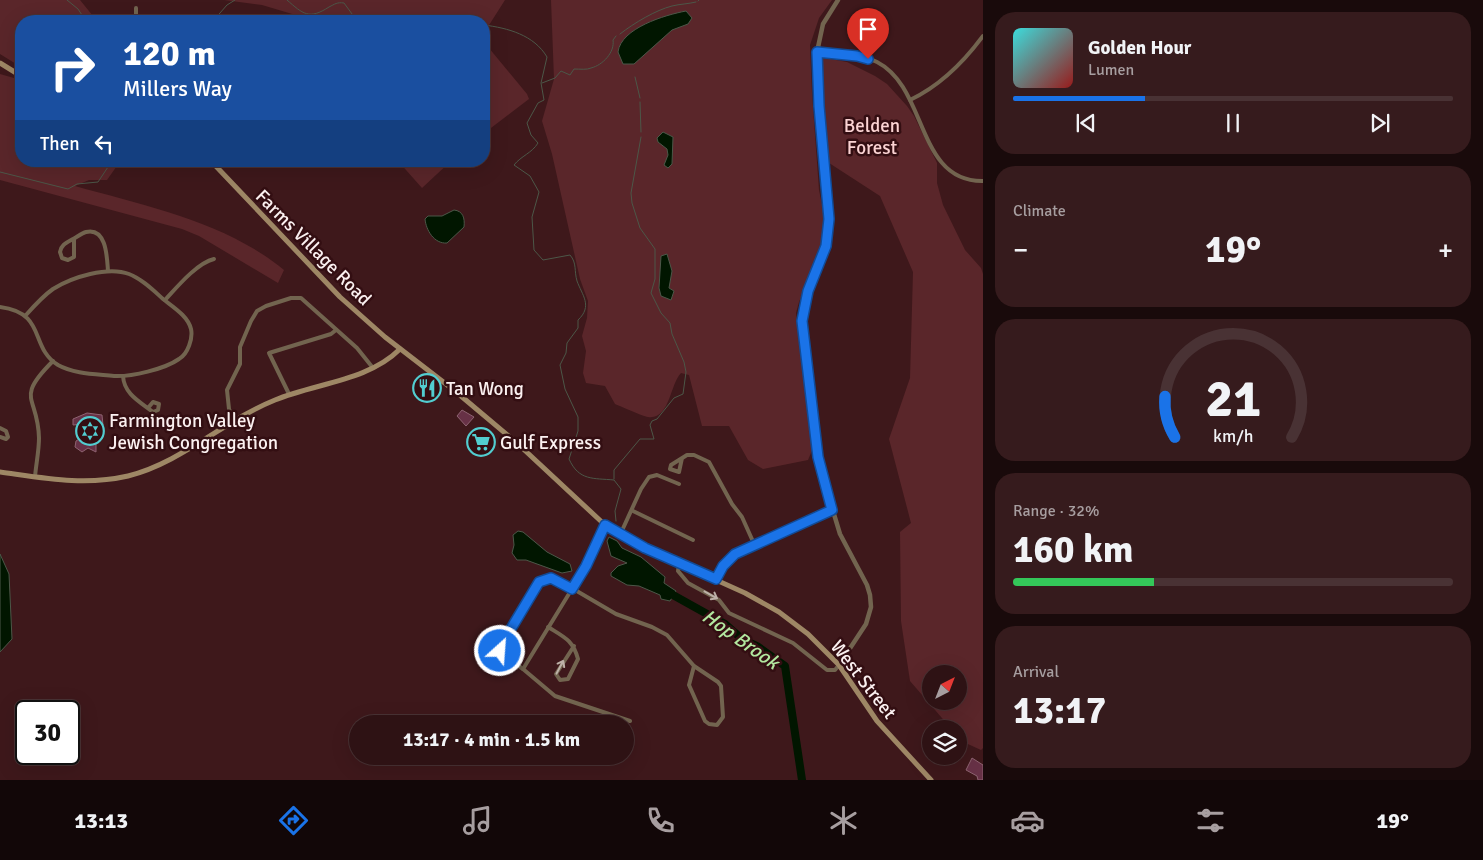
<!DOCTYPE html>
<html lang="en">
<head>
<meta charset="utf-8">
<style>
	:root { --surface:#2e1214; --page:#361b1d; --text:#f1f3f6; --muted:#a79ea0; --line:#493234; --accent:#1a73e8 }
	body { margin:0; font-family:Signika,sans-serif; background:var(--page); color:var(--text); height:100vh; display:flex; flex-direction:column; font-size:19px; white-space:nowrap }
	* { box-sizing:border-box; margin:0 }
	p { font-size:16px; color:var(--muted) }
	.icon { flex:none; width:28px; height:28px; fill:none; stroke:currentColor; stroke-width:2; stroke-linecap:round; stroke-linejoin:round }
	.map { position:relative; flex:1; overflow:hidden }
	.side { display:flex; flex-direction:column; gap:12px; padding:12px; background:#190a0b; width:500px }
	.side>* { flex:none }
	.top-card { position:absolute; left:15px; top:15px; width:475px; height:152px; border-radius:20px; box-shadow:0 5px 20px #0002,0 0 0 1px var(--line); background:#1a4fa0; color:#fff; overflow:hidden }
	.needle { width:32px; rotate:42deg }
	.buttons { position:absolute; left:922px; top:665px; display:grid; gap:10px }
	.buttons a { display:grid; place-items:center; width:45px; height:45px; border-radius:50%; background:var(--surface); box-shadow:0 5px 20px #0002,0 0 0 1px var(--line); font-size:25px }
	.speed { position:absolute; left:15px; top:700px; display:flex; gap:10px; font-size:25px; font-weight:700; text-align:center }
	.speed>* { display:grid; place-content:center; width:65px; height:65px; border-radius:50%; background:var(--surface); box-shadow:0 5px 20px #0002,0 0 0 1px var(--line); line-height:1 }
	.speed .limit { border:2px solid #111; border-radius:8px; background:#fff; color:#111 }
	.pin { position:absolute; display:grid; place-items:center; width:42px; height:42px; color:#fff; margin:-51px -21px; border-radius:50% 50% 50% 0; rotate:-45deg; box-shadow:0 0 5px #0007 }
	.pin .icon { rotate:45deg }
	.me { position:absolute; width:55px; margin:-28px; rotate:26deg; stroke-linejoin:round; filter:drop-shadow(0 0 4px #0008) }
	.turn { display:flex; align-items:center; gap:18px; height:105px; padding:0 25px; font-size:22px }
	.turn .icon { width:65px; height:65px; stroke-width:2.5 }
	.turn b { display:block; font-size:35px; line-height:42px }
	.then { display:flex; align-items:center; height:48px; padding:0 25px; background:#0003; gap:10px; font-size:19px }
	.big { font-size:38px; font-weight:800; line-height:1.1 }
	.side .widget { flex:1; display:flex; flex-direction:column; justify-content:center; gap:8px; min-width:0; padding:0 18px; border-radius:20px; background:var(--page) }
	.side .dial { align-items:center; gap:0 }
	.dial svg { height:130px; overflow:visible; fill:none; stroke:var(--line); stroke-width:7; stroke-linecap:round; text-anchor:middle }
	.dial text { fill:var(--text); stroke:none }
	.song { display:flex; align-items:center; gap:15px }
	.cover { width:60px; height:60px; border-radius:8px; background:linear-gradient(135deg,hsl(180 70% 55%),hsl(0 70% 35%)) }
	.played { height:5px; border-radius:2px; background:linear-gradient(90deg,var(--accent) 30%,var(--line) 30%) }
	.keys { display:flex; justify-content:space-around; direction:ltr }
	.heat { display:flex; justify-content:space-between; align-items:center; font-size:28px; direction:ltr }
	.charge { height:8px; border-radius:4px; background:linear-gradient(90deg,#34c759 32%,var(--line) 0) }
	.trip { position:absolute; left:349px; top:715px; width:285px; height:50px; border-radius:25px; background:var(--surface); box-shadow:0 5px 20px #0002,0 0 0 1px var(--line); font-weight:800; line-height:50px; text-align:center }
	.tab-bar { display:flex; height:80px; justify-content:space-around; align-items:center; background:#120708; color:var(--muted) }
	.tab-bar .icon { width:35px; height:35px }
	.tab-bar .selected { color:var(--accent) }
	.tab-bar b { font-size:22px; color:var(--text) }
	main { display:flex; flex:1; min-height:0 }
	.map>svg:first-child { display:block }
	.green { fill:#5a262a; fill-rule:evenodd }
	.water { fill:#011600; stroke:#4c5748 }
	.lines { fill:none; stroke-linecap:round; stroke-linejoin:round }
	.stream { stroke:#4c5748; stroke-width:1 }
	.river { stroke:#011600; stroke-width:8 }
	.building { fill:#673146; stroke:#8e6371 }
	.minor { stroke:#72644f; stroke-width:4 }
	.tertiary { stroke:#72644f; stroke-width:4.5 }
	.secondary { stroke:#9e8765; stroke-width:5 }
	.oneway { stroke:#bdb1a8 }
	.route-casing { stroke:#114b97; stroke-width:12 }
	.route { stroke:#1a73e8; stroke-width:9 }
	.labels { text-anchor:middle; stroke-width:5; stroke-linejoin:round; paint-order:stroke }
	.park-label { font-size:19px; fill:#fbd3d3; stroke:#330e12 }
	.street-label { font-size:19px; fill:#fbf0f0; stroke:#330e12 }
	.poi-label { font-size:19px; fill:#fbf0f0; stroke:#330e12; text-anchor:start }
	.water-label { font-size:20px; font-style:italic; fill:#b2e89f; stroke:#330e12 }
</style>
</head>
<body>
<main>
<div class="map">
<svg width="983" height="780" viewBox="0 0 983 780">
	<rect width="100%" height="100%" fill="#3e181b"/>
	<g class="green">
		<polygon points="0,0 80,0 97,21 21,21 21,67 0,54"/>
		<polygon points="224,0 505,0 484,33 484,21 309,19 262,5"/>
		<path d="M551,0H832L819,18L810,45L812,93L819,190L825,219L823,233L818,257L799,302L796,313L813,448L808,460L763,469L748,460L729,426H702L689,375L681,373C670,384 670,420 648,417C642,416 623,407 615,404L605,386L586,383L583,373L586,351L582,336L587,318L588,301L580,279L552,154L542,121L554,79Z"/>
		<polygon points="484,42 527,94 529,99 487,131 484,130"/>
		<path d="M820,57L847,62L875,76L887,84L907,106L914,116L937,163V183L943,205L965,250L981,268L983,274V748L981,750L959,740V729H949L948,725L910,681L901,621L900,532L911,523L889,439L910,378L913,272L880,196L826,161ZM931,674H959V701H931Z"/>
		<path d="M0,74L21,80V161H123L119,163L107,180H89L75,186C146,206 226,222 284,270L278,283L199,236L182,229L0,180Z"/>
		<polygon points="398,161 451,161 422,188"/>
	</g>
	<g class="water">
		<path d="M686,11L692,18L688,24L672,30L634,64H623L618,52C621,28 665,15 686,11Z"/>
		<polygon points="663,132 673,137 672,164 668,168 664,165 668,155 667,149 658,142 657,138"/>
		<path d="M454,210C463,211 465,218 464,227L447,243C434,244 426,230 425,219L428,216H442Z"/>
		<polygon points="667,254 672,271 669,288 674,291 671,300 661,296 659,288 661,256"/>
		<polygon points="518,531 523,532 547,552 570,564 572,571 562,573 526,560 517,560 512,553 514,545 513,535"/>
		<polygon points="609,537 617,541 622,548 641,557 665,577 664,583 676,591 670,601 661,599 660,595 639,586 627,585 611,576 611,573 618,566 627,563 611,556 607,541"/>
		<polygon points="0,554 9,574 12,639 0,652"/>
	</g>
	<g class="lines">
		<g class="stream">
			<polyline points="67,0 78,9 86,21"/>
			<path d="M287,0C303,14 309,20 329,7C335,4 337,2 344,3L355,18L405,21"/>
			<polyline points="698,1 699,0"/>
			<polyline points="213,21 227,5 235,0"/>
			<path d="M484,25C508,28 534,35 547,57L541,83L544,100L538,103L527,123L531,135L538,143C532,153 521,156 514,165L530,176L539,192L532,217L534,250L543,260L570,255C577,263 574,271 577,281C582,295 593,306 578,320V328L567,343L566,353L560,365L565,389L578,417V431L569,459C579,481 593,478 614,480L621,489L615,511L616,521"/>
			<path d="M620,34C634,23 656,10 672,6C680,4 688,4 696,2"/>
			<polyline points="635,77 640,98"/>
			<path d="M542,83L555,78L561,71L570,75L574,69C580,69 587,70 591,68C603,65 615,52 613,40L616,36"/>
			<polyline points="640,102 641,132"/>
			<polyline points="0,172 68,189 77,184 98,182 112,161"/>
			<polyline points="614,479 614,470 640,439 654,439 650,425 652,421 657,419 674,398 683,394 686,372 684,362 672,334 670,323 661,313 651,293 655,279 655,249 640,228 632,203 631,193 641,137"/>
		</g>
		<polyline class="river" points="664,590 725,624 742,639 757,646 785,666 802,780"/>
	</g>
	<g class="building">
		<polygon points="462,410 474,417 466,426 457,416"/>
		<polygon points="87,413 102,415 103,425 96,425 96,452 88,448 82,452 75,447 76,441 84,436 84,424 73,425 73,419"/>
		<polygon points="972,758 983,765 983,780 978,780 977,776 966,770"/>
	</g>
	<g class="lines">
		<g class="minor">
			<polyline points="136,8 136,21"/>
			<path d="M817,52C837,54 859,53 877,62C928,88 916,182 983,181"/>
			<path d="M910,100C940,86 963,63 983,36"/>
			<path d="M74,239V257L68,260L62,258L60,252C61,245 66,243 73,239C77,237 82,233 86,232C107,227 107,259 108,271"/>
			<path d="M165,300C177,287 197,263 214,259"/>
			<path d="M0,307C47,313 29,347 58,365C74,374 95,374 114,376C131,377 165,369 179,359C188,354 193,338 191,329C188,316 173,307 163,299C153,290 142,279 129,274C108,266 72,277 53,289C43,296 34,306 26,315"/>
			<path d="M123,376C124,394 140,402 153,412L158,410L159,404L153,402L148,408"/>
			<polyline points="289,394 269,353 331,334 336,330"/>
			<polyline points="234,421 229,409 227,390 240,364 240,347 251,321 257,311 266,306 291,298 301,298 357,348 373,368"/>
			<polyline points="0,428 6,431 8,437 6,439 0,437"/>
			<polyline points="682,458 679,472 670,469 671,465 687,455 694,455 709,462 732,504 742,517 755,546"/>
			<path d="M35,477C36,464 39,451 39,438C38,395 14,400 53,361"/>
			<polyline points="633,511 693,540"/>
			<polyline points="620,535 641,489 649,477 657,475 679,484"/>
			<polyline points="679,564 678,571 688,583 719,600 729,613 793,643 827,670 835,670 839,665"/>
			<polyline points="716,579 723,566 735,554 832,510"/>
			<path d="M548,627C564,637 573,640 578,659L568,679L560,680L556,674L574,646"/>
			<polyline points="523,669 586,566 605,525"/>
			<polyline points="630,721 555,696 523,669 501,654 503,642 539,583 547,578 558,580 616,614 652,627 667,635 694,666 718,682 721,686 723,717 717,725 709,724 705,721 689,685 694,666"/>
		</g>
		<polyline class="tertiary" points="838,0 823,24 817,52 819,106 828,208 828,233 822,259 803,309 802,321 820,468 840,534 867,585 870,595 871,607 866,624 839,665"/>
		<g class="secondary">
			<polyline points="0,63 21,76"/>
			<polyline points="211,161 340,297 385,337 455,391 518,444 605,525 645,548 745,593 779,612 808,634 839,665 877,721 931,780"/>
			<path d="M0,472C44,478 84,486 128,476C181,463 225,420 275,400C316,383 368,381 400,349"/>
		</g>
	</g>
	<defs><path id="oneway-shaft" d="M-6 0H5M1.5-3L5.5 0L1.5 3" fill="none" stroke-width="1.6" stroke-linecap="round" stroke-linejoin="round" transform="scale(1.25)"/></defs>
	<g class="oneway">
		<use href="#oneway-shaft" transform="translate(711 595) rotate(29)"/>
		<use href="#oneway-shaft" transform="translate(560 667) rotate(-62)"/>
	</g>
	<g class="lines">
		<defs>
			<polyline id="route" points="500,651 503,642 539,582 551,578 572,589 586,566 605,525 645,548 716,579 723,566 735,554 832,510 818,457 802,321 808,291 826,246 829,219 819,106 817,52 857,56 868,59"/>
		</defs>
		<use href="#route" class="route-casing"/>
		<use href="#route" class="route"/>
	</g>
	<defs>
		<symbol id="restaurant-ring" viewBox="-11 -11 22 22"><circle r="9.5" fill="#330e12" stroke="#52cdd0" stroke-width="1.5"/><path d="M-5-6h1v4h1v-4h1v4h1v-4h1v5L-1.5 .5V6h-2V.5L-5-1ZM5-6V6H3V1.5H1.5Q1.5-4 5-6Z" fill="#52cdd0"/></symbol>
		<symbol id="synagogue-ring" viewBox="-11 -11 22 22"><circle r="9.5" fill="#330e12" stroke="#52cdd0" stroke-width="1.5"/><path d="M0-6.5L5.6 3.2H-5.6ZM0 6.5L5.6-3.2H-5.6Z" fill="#52cdd0"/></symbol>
		<symbol id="supermarket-ring" viewBox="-11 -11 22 22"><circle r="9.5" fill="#330e12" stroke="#52cdd0" stroke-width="1.5"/><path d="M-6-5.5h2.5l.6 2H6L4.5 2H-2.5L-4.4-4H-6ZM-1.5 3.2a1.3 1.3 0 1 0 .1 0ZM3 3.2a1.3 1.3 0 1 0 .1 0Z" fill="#52cdd0"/></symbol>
	</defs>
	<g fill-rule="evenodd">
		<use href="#restaurant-ring" x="411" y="372" width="32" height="32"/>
		<use href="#synagogue-ring" x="74" y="415" width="32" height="32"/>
		<use href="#supermarket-ring" x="465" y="426" width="32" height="32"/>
	</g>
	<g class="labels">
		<g class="park-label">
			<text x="872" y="132">Belden<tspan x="872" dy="22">Forest</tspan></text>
		</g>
		<g class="street-label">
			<text transform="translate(314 247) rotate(45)" y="7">Farms Village Road</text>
			<text transform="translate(864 679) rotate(52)" y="7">West Street</text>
		</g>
		<g class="poi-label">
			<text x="446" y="395">Tan Wong</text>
			<text x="109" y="427">Farmington Valley<tspan x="109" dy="22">Jewish Congregation</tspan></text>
			<text x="500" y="449">Gulf Express</text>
		</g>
		<g class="water-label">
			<text transform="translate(741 639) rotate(35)" y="7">Hop Brook</text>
		</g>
	</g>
</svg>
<div class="buttons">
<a><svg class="needle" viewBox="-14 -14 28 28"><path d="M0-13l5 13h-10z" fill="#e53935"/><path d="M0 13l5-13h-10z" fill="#a79ea0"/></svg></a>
<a><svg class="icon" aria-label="layers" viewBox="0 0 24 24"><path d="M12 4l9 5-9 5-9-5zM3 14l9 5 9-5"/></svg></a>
</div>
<div class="speed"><div class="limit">30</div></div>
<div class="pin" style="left:868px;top:59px;background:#d93025"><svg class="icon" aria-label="arrive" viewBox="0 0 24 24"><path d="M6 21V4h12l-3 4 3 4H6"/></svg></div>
<svg class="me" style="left:500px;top:651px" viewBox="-20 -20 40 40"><circle r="17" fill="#1a73e8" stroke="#fff" stroke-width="3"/><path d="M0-11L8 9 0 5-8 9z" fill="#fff"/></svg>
<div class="trip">13:17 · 4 min · 1.5 km</div>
<div class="top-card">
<div class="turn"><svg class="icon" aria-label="right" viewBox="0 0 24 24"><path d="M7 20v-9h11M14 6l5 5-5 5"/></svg><div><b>120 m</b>Millers Way</div></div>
<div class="then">Then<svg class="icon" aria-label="left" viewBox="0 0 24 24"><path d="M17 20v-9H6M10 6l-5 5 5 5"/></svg></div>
</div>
</div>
<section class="side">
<div class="widget">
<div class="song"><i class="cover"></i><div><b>Golden Hour</b><p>Lumen</p></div></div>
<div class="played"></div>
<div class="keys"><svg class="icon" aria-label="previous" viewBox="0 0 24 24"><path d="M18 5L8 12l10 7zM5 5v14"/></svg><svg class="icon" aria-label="pause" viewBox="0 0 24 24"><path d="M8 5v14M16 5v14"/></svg><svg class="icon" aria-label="next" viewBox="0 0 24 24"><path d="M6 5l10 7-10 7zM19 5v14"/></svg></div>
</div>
<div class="widget"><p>Climate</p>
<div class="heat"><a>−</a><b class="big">19°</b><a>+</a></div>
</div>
<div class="widget dial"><svg viewBox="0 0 100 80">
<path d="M14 69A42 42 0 1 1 86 69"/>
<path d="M14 69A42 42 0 0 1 8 44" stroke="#1a73e8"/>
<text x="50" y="56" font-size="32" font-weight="700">21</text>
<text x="50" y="72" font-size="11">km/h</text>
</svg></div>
<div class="widget"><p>Range · 32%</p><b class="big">160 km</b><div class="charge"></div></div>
<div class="widget"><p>Arrival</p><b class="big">13:17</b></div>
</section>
</main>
<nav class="tab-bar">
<b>13:13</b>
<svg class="icon selected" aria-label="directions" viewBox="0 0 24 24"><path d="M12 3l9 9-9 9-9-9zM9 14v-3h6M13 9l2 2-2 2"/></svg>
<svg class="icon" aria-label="music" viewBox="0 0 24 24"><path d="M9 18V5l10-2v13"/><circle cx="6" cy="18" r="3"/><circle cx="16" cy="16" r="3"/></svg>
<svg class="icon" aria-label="phone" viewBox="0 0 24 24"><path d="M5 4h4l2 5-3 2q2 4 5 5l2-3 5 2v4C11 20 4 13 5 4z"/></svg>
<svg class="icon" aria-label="climate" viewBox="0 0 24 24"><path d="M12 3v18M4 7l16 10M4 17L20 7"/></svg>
<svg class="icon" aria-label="car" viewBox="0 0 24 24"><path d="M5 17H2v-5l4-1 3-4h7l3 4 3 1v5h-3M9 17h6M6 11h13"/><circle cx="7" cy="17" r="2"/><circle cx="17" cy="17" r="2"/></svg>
<svg class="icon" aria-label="filters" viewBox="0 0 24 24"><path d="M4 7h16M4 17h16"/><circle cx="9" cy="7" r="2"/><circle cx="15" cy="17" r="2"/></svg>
<b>19°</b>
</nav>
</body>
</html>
